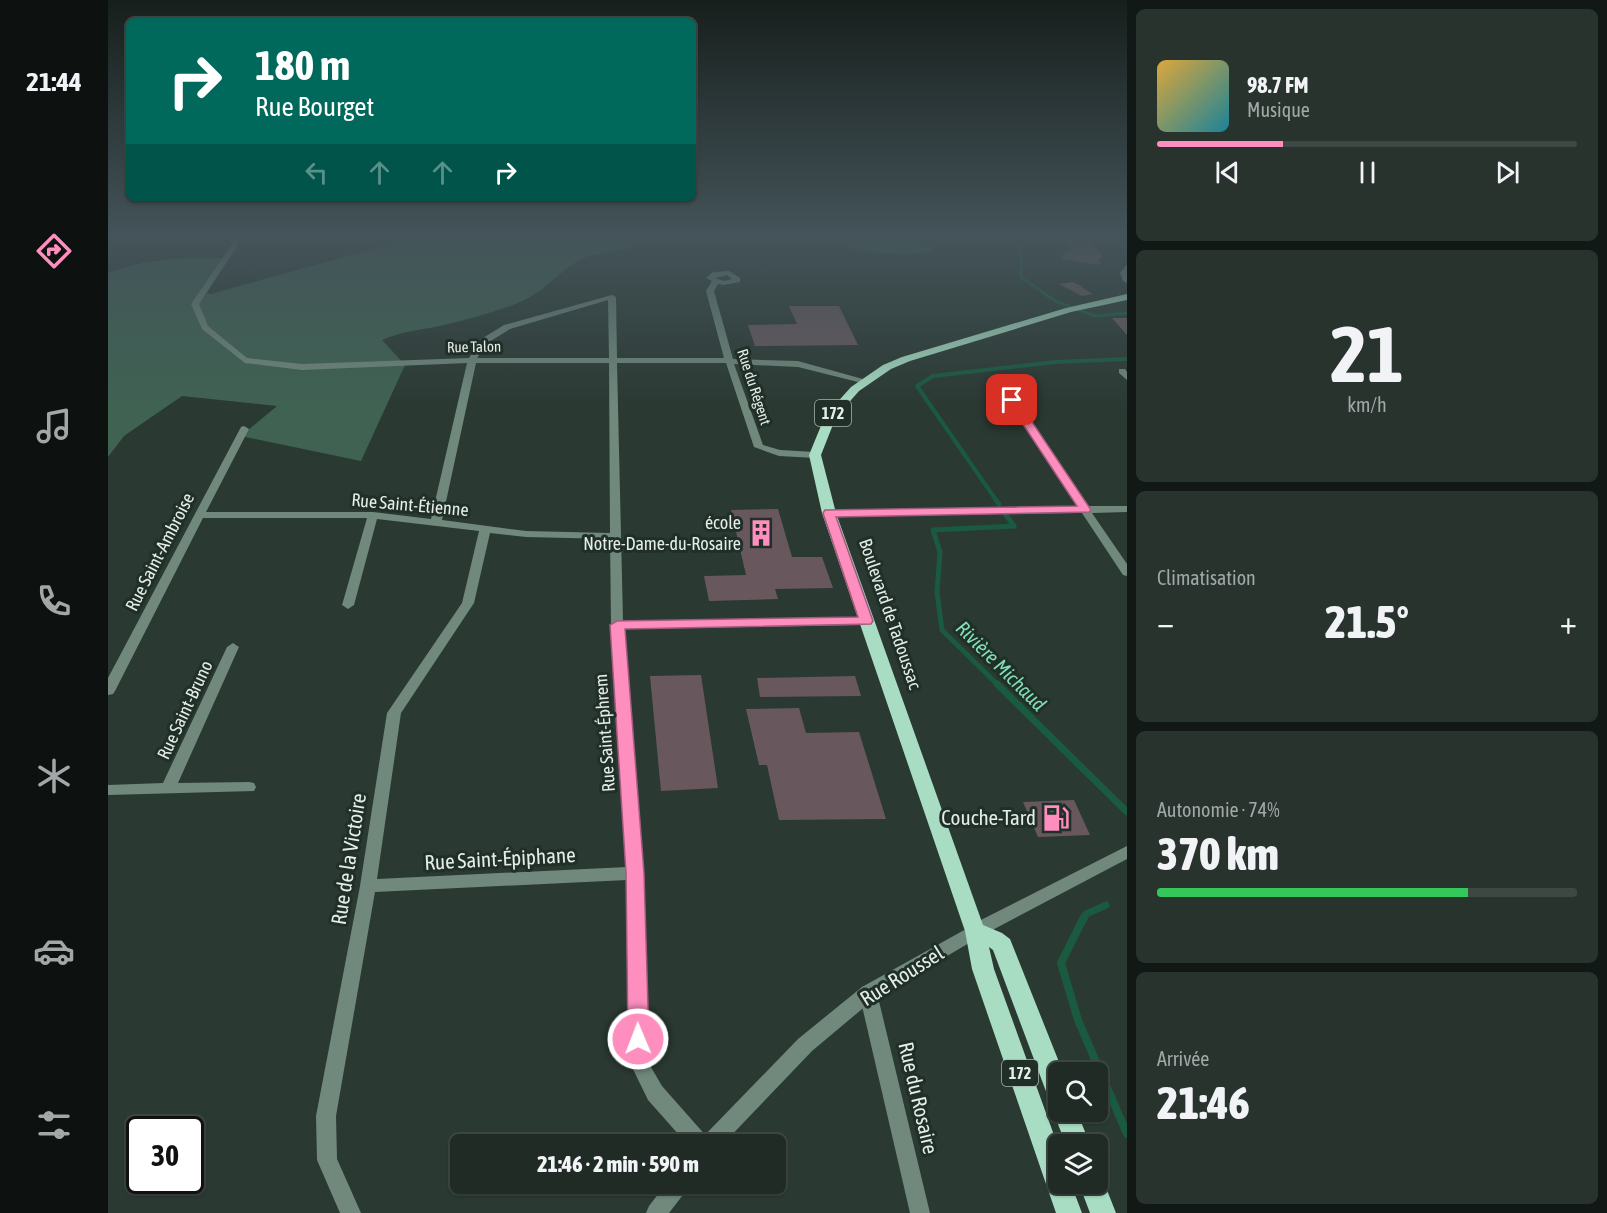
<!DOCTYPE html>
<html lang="fr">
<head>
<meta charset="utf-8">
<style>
	:root { --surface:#202b26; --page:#28332e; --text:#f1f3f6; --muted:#a2a7a7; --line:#3d4743; --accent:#fd8ebe }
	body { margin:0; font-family:"Asap Condensed",sans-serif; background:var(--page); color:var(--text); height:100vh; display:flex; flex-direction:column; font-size:22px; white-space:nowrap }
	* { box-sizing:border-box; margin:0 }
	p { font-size:20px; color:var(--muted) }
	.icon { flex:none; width:33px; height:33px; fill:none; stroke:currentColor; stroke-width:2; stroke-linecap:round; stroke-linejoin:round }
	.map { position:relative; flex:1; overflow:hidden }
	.details { display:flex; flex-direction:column; gap:9px; padding:9px; background:#121815; width:480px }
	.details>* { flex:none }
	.guide { position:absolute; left:18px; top:18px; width:570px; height:183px; border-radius:9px; box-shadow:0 2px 4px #0004,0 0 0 2px var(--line); background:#00695c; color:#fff; overflow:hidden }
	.buttons { position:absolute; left:940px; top:1062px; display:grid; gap:12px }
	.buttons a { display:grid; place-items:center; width:60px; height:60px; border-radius:9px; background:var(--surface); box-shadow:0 2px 4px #0004,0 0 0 2px var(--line); font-size:30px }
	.speed { position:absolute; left:18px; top:1116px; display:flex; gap:12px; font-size:30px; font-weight:700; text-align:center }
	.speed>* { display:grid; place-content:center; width:78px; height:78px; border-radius:50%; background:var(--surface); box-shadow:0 2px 4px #0004,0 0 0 2px var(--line); line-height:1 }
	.speed .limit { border:3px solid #111; border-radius:9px; background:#fff; color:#111 }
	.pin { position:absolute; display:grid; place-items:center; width:51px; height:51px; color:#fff; margin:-26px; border-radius:12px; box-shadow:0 3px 9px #0006 }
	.me { position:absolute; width:66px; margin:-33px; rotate:359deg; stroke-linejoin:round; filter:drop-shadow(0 0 4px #0008) }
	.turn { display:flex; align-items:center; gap:21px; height:126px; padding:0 30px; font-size:27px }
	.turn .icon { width:78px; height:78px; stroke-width:2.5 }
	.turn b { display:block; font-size:42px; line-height:51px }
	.lanes { display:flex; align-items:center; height:57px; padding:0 30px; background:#0003; justify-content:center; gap:30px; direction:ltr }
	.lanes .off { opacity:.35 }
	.big { font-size:45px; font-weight:800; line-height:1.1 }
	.details .tile { flex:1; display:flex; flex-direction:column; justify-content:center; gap:9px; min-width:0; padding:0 21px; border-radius:9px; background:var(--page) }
	.details .dial { align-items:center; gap:0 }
	.dial b { font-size:78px; line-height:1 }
	.song { display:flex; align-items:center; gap:18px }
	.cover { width:72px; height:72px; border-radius:9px; background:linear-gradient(135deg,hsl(40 70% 55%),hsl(190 70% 35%)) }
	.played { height:6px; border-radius:3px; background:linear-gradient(90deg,var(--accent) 30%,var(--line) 30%) }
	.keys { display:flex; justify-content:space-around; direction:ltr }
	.heat { display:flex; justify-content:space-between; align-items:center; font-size:33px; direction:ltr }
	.charge { height:9px; border-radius:4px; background:linear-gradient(90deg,#34c759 74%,var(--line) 0) }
	.trip { position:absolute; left:342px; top:1134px; width:336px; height:60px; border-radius:9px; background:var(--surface); box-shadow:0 2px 4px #0004,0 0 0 2px var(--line); font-weight:800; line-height:60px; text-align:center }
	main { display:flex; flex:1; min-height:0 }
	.menu { display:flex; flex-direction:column; width:108px; justify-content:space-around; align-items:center; background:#0d110f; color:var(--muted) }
	.menu .icon { width:42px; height:42px }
	.menu .on { color:var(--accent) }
	.menu b { font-size:27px; color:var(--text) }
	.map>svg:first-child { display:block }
	.green { fill:#3f6252 }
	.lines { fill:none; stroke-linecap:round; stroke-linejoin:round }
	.stream-far4 { stroke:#1a5a41; stroke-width:3 }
	.stream-far3 { stroke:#1a5a41; stroke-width:4 }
	.stream-far2 { stroke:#1a5a41; stroke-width:5 }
	.stream-far1 { stroke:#1a5a41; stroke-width:7 }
	.stream { stroke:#1a5a41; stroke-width:8 }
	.building { fill:#68585e }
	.minor { fill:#70897c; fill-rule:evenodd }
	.tertiary { fill:#70897c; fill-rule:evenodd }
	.primary { fill:#a8ddc3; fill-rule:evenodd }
	.route { fill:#fd8ebe; stroke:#a45c7c; stroke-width:1.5 }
	.labels { text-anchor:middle; stroke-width:6; stroke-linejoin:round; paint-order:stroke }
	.far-street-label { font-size:15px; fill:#e4ede8; stroke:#202f28 }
	.shield { fill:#202f28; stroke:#a9b4ae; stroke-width:1.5 }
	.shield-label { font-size:16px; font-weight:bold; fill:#e4ede8 }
	.street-label { font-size:18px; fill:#e4ede8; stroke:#202f28 }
	.poi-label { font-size:18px; fill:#e4ede8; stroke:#202f28; text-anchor:end }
	.water-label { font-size:20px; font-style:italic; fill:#82deb5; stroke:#202f28 }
	.near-poi-label { font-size:21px; fill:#e4ede8; stroke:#202f28; text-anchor:end }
	.near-street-label { font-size:21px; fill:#e4ede8; stroke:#202f28 }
</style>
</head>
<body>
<main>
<nav class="menu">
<b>21:44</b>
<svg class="icon on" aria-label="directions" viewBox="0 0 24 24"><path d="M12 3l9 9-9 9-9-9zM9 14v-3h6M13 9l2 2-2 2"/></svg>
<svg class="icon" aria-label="music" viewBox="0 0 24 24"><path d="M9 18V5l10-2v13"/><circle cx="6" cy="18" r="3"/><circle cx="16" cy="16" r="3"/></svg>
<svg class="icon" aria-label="phone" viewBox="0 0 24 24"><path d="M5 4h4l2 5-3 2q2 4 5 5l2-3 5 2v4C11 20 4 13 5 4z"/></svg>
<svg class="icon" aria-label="climate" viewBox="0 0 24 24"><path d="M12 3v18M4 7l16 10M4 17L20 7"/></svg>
<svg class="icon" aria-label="car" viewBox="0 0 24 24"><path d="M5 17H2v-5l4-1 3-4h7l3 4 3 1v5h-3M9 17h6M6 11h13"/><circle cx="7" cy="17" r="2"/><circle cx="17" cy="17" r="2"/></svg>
<svg class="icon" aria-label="filters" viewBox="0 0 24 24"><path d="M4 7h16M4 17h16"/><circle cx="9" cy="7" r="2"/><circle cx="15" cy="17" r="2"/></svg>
</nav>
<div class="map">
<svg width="1019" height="1213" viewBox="0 0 1019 1213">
	<rect width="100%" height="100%" fill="#2a3932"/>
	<g class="green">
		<path d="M308,237H576L480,256C453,267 439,291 412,302C388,312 361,319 336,325C315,330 294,331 274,340L297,365L253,461L133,436L169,406L74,396L16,436L0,457V273C44,256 73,259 120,258L97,289L99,293L103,294Z"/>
		<path d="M699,237H795L824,247L825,250C784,261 739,246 699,237Z"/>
	</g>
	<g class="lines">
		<polyline class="stream-far4" points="913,237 913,277 947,301 987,316 1019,313"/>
		<polyline class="stream-far3" points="888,500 809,386 825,376 947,362 1019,359"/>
		<g class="stream-far2">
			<polyline points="887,499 891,504"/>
			<polyline points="898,515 906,526"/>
			<polyline points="890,685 834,630 829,592 832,552 825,530 906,526"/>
		</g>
		<g class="stream-far1">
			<polyline points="889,684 1019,812"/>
			<polyline points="976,919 978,914 998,905"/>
		</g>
		<polyline class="stream" points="976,917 953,963 970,1020 1019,1134"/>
	</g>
	<g class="building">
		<polygon points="955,240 981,240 990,249 994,257 990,261 994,262 990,265 952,259 957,252 965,250"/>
		<polygon points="965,282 975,287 973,287 985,294 974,296 951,284"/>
		<polygon points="681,306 731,306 750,345 647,346 640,325 689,324"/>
		<polygon points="1004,318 1019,318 1019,335"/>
		<polygon points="670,509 684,557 714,557 725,588 667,589 670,599 601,601 596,576 638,575 623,510"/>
		<polygon points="593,675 610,788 553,791 542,676"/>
		<polygon points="747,676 753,696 652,697 649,678"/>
		<polygon points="691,708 698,733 751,732 778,819 671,820 659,765 651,765 638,709"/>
		<polygon points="966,800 982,835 930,837 915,802"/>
	</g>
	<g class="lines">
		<g class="minor">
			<path d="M115,237H122L132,242L91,304L100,326L139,358L194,364L361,358L375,338L396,325L504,295L508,297L509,358H616L598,291L604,281L598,278L605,272L621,271L632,278V282L615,285L610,284L606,291L625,359L690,361L762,381L758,384L690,367L626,364L655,445L672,450L707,452L712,455L707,458L671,456L646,447L618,363H509L515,621L758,617L764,621L758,625L515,629L535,873L540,1062L554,1086L599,1137L602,1144H579L540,1100L522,1063L519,880L267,892L228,1116L229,1159L253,1213H232L209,1160L208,1116L252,886L279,713L354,603L371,531L269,519L246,605L240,609L234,605L259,518H95L7,691L5,694L0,695V678L133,427L136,426L141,429L98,512H265L323,519L359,363L194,370L137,363L94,329L83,304L125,243ZM619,275L624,279L616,281L607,278ZM500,300L501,358H369L381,342L402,329ZM368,363H501L502,533L418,531L334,520ZM382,533L418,537L502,539L503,625L519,867L269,879L293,713L366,603Z"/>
			<polygon points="1019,265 1019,283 1015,281 1012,273 1017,266"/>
			<polygon points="1011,369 1017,369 1019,372 1019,380 1011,373"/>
			<polygon points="892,379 895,380 980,506 1019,506 1019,512 984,513 1019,564 1019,576 1015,575 974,513 721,516 716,513 721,510 970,506 888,382"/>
			<polygon points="125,643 131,647 70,783 141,782 146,783 148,787 146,791 0,795 0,785 55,783 119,647"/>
			<polygon points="1019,846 1019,859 873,936 867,938 861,936 859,931 861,926"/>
			<polygon points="760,985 766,987 769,993 822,1213 802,1213 751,993 754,987"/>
		</g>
		<g class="tertiary">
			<polygon points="867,924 873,926 875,931 873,936 766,999 704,1051 615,1144 592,1144 595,1137 690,1039 754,987"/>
			<polygon points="558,1184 581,1184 578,1191 561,1213 538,1213 541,1206"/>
		</g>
		<g class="primary">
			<polygon points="1019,294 1019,300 963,312 802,361 783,369 751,391 728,417 713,455 728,513 875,925 894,933 902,939 955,1072 951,1072 951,1112 969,1112 982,1144 958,1144 945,1112 948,1104 943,1102 939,1094 885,950 881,947 886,969 951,1149 951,1184 963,1184 974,1213 948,1213 864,969 857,931 714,513 701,455 717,416 743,387 775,365 794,357 958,308"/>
			<polygon points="990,1174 993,1175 1008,1213 982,1213 971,1184 990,1184"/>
		</g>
	</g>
	<linearGradient id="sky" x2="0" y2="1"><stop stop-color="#171f1c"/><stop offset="0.58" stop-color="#44545a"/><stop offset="1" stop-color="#44545a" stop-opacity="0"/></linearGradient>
	<rect width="1019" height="406" fill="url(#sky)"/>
	<polygon class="route" points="900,398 908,398 983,510 981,512 728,517 765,621 763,624 517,629 536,873 541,1039 538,1046 530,1049 523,1046 520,1039 518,873 502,625 509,621 750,617 715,513 717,510 969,506 899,400"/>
	<defs>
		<symbol id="building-bare" viewBox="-9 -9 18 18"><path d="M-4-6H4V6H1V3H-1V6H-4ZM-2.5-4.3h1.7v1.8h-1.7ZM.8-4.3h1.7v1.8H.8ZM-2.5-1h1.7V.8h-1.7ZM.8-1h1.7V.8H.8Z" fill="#fd8ebe" stroke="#202f28" stroke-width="2.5" paint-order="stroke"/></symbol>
		<symbol id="fuel-bare" viewBox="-9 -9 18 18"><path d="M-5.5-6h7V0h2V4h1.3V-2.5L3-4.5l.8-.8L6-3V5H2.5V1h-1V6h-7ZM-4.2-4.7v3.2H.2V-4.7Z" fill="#fd8ebe" stroke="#202f28" stroke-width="2.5" paint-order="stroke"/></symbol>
	</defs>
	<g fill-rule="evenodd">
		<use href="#building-bare" x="634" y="514" width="38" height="38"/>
		<use href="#fuel-bare" x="929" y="799" width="38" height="38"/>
	</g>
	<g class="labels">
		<g class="far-street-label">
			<text transform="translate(366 347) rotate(-1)" y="5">Rue Talon</text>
			<text transform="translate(646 387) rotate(72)" y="5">Rue du Régent</text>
		</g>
		<g class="shield">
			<rect x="707" y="400" width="36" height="26" rx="4.5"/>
			<rect x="894" y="1060" width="36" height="26" rx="4.5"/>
		</g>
		<g class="shield-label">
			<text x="725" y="419">172</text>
			<text x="912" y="1079">172</text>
		</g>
		<g class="street-label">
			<text transform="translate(302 505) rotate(5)" y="6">Rue Saint-Étienne</text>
			<text transform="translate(52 552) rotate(-63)" y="6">Rue Saint-Ambroise</text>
			<text transform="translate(782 614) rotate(71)" y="6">Boulevard de Tadoussac</text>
			<text transform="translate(77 710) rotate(-65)" y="6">Rue Saint-Bruno</text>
			<text transform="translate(497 733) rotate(-94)" y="6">Rue Saint-Éphrem</text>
		</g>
		<g class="poi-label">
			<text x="633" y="529">école<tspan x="633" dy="21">Notre-Dame-du-Rosaire</tspan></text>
		</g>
		<g class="water-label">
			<text transform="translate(893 666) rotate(45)" y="7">Rivière Michaud</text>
		</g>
		<g class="near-poi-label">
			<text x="928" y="825">Couche-Tard</text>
		</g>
		<g class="near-street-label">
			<text transform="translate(241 859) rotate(-81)" y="7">Rue de la Victoire</text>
			<text transform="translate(392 859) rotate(-3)" y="7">Rue Saint-Épiphane</text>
			<text transform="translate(794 976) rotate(-32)" y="7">Rue Roussel</text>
			<text transform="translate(810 1098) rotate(77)" y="7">Rue du Rosaire</text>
		</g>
	</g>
</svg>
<div class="buttons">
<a><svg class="icon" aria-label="search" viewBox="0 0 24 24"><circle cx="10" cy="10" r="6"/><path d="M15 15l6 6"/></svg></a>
<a><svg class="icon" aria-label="layers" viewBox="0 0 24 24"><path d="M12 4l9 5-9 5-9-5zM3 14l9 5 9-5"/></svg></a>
</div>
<div class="speed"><div class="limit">30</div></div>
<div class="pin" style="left:904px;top:400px;background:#d93025"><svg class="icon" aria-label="arrive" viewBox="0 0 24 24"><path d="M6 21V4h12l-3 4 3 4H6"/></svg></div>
<svg class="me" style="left:530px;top:1039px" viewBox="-20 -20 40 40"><circle r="17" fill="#fd8ebe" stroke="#fff" stroke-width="3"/><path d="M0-11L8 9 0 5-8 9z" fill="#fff"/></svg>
<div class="trip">21:46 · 2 min · 590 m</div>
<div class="guide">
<div class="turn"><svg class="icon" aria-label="right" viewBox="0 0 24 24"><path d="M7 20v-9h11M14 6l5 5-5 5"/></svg><div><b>180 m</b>Rue Bourget</div></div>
<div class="lanes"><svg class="icon off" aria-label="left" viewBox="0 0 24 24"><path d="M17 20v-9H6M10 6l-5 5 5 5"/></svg><svg class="icon off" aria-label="ahead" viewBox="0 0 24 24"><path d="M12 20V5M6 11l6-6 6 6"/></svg><svg class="icon off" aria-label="ahead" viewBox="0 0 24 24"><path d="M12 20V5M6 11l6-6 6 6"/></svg><svg class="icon" aria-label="right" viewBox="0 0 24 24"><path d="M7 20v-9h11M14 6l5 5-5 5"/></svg></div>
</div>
</div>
<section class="details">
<div class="tile">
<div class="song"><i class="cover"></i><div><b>98.7 FM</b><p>Musique</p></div></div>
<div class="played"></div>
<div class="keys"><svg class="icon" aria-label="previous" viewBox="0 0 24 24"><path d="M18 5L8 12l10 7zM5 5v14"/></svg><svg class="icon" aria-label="pause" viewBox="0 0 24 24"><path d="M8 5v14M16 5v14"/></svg><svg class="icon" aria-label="next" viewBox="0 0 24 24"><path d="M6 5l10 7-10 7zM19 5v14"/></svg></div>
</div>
<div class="tile dial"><b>21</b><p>km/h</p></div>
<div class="tile"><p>Climatisation</p>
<div class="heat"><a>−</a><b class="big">21.5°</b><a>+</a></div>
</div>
<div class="tile"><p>Autonomie · 74%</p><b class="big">370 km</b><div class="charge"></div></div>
<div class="tile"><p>Arrivée</p><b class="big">21:46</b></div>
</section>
</main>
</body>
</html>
